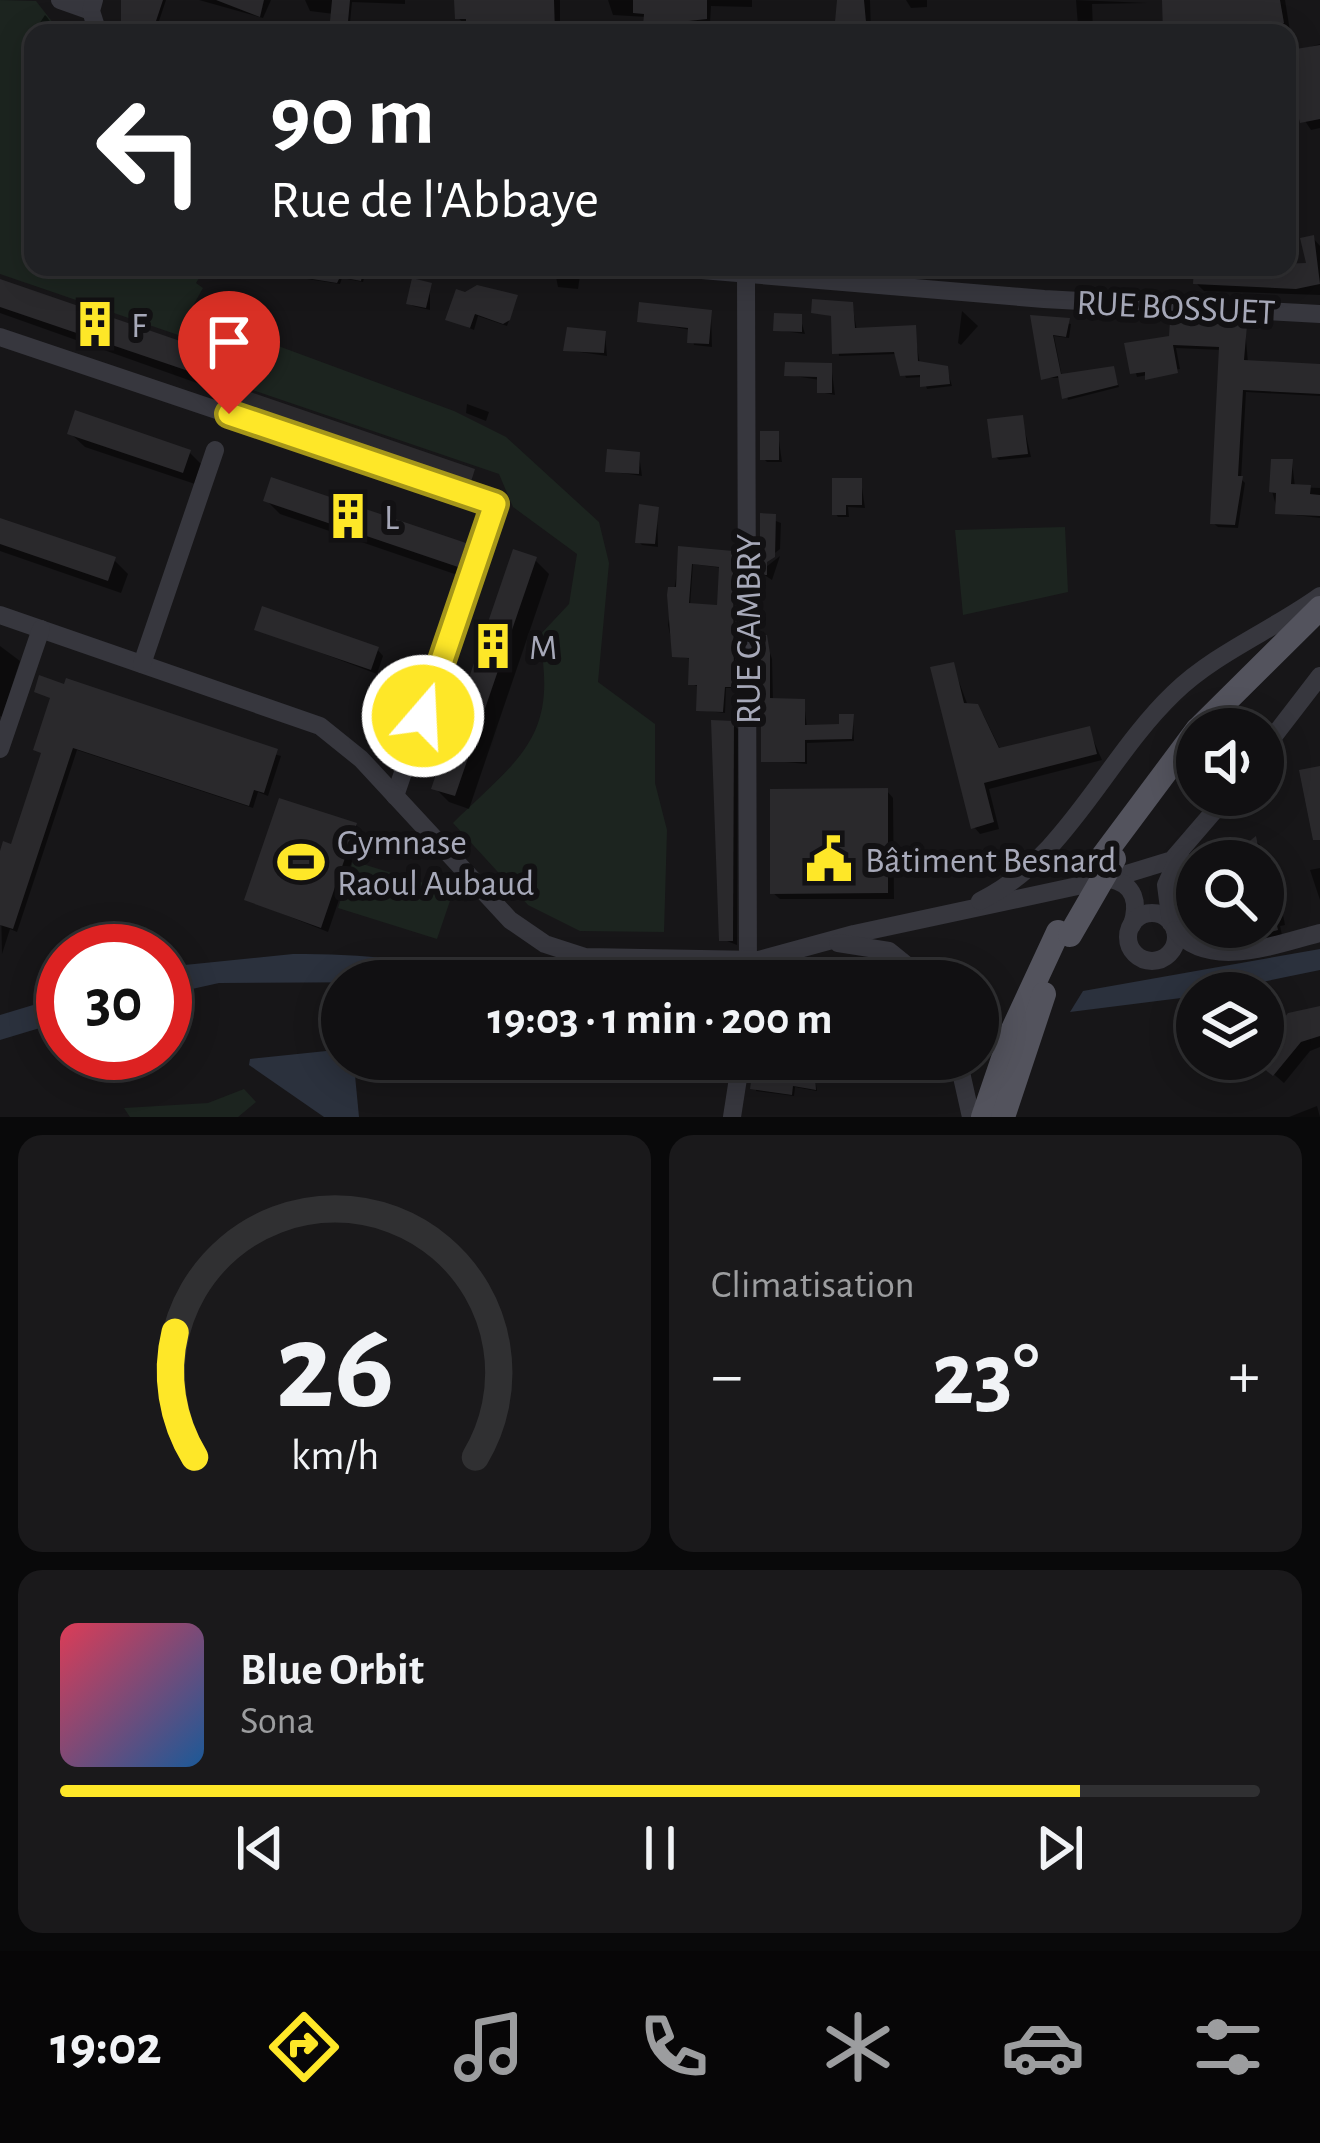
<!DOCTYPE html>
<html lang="fr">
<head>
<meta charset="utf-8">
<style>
	:root { --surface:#111012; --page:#1a191b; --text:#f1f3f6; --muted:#9c9d9f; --line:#303032; --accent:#fee728 }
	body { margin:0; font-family:"Alegreya Sans",sans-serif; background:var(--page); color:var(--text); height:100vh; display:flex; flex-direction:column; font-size:45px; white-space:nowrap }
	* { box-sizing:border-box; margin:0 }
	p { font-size:39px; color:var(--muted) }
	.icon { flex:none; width:66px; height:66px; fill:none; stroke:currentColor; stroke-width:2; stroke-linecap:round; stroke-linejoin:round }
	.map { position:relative; height:1117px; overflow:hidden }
	.side { display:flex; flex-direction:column; gap:18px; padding:18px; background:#09090a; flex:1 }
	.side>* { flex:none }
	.top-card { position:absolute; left:24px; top:24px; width:1272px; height:252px; border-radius:24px; box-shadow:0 6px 30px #0003,0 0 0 3px var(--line); background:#202124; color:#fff; overflow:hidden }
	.controls { position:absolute; left:1176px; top:708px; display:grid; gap:24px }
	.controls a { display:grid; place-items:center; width:108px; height:108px; border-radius:50%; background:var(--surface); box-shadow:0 6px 30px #0003,0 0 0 3px var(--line); font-size:60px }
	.speed { position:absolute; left:36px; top:924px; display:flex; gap:24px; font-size:60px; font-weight:700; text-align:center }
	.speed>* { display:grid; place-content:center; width:156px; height:156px; border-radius:50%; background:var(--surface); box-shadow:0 6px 30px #0003,0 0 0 3px var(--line); line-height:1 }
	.speed .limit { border:18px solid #d22; background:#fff; color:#111 }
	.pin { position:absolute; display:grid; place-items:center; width:102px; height:102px; color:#fff; margin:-123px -51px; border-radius:50% 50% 50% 0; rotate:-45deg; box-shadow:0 0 12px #0007 }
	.pin .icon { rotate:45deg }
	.me { position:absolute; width:132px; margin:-66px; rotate:19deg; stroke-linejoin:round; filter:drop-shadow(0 0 9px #0008) }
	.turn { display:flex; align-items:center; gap:42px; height:252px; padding:0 48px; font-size:54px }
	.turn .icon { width:156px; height:156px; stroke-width:2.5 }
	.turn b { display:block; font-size:84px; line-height:102px }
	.big { font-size:90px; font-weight:700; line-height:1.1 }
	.side .widget { flex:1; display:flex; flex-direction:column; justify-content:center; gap:18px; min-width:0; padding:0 42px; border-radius:24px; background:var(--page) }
	.side .dial { align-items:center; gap:0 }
	.dial svg { height:312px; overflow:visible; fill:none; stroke:var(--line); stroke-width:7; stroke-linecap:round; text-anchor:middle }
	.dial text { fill:var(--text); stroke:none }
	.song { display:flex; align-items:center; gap:36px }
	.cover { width:144px; height:144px; border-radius:18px; background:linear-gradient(135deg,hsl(350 70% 55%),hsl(210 70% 35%)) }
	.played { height:12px; border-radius:6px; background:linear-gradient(90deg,var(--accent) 85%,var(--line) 85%) }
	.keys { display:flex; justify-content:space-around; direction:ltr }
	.heat { display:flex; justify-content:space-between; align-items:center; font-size:66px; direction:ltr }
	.side .tiles { flex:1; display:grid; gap:18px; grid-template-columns:1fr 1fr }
	.widget:last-child { grid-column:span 2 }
	.trip { position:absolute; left:321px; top:960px; width:678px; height:120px; border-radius:60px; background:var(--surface); box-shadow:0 6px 30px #0003,0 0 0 3px var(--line); font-weight:700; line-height:120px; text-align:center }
	.tabs { display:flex; height:192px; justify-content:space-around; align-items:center; background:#070607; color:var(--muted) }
	.tabs .icon { width:84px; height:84px }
	.tabs .active { color:var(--accent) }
	.tabs b { font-size:54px; color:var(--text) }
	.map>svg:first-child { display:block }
	.green { fill:#1c241f }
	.water { fill:#2b313d }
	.shadow { fill:#0007; fill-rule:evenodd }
	.building { fill:#2a292c; fill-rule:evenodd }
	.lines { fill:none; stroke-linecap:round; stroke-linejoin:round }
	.minor { stroke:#37373e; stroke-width:18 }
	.major { stroke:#53535d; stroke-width:24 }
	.major-bridge { stroke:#53535d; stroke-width:24 }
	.route-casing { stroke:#a5961a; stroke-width:30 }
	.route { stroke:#fee728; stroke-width:21 }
	.labels { text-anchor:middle; stroke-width:12; stroke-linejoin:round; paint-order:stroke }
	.street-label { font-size:36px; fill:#a7a9b9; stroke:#121113 }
	.poi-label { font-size:36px; fill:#a7a9b9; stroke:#121113; text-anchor:start }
</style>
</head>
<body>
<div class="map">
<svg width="1320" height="1117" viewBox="0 0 1320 1117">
	<rect width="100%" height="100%" fill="#171618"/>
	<g class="green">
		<path d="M0,0L36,1L61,33H33V267H206L196,283L203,288L189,313L454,411L506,437L599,522L609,563L598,682L655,724V783L667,830L664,932L580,931L528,905L453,823C520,757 559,738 539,636L569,604L577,554L513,507L499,474L214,377L222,350L0,274Z"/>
		<polygon points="1065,527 1068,592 963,615 955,530"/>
		<polygon points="353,861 453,892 437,939 338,908"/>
		<polygon points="244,1089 256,1102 238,1117 130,1117 124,1108 208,1103"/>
	</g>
	<g class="water">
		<polygon points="1320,949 1320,970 1189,997 1070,1012 1083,991"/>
		<path d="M293,954C399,952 502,976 608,981L219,983L165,995V967Z"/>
		<polygon points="63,996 63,1021 0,1040 0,1015"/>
		<polygon points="336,1050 354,1065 359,1117 324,1117 249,1065 250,1059"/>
	</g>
	<g class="shadow">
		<polygon points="126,0 166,0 155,33 127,33"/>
		<polygon points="199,0 271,0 263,18"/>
		<polygon points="305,0 405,0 405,4 352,2 349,33 335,33 334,14 310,11"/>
		<polygon points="457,0 560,0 560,33 475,33 458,18"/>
		<polygon points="608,0 752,0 752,7 711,6 710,23 651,29 647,17 613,15"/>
		<polygon points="839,0 870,0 871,33 837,33"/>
		<polygon points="906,0 927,0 927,7 911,8"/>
		<polygon points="1076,0 1147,3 1092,4 1093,30 1081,33 983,33 1078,26"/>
		<polygon points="1165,0 1285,0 1290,31 1166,33"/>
		<polygon points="45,15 47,17 58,33 37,27"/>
		<polygon points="1320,44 1320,128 1311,130 1287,94 1287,63 1296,61 1294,52"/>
		<polygon points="1313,238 1320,246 1320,295 1204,291 1196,283 1310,268"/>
		<polygon points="279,267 367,267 363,282 342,278 340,284 281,275"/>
		<polygon points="555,272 580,275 578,289 558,287"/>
		<polygon points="0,282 216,356 228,368 222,386 473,471 472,481 0,313"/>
		<polygon points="430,285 430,310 413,306 409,303"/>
		<polygon points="517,298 507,326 478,316 474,330 449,319"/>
		<polygon points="852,304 857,331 914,328 920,365 947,369 952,386 927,389 923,377 906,378 897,354 839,356 835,317 814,312"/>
		<polygon points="962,311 978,326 961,345 958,343"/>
		<polygon points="711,313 712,347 694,345 691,330 640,321"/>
		<polygon points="800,317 805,334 776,330"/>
		<polygon points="1034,319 1071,324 1069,338 1054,336 1062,377 1113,369 1119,387 1068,400 1062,378 1044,378"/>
		<polygon points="1245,328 1248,363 1320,367 1320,396 1246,392 1241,479 1245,483 1238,528 1218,527 1213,523 1222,350 1176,348 1180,369 1137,377 1127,345"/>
		<polygon points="605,334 607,356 566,350"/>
		<polygon points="831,365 835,395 820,392 820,380 788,375"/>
		<polygon points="467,404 489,412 486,421 466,413"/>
		<polygon points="1022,418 1031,457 999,460 995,456"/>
		<polygon points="70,433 190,453 204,467 198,485 85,447"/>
		<polygon points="778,434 782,462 767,462 763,458"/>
		<polygon points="639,455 642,476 608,471"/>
		<polygon points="1292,462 1295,487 1320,488 1320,518 1278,513 1272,491"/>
		<polygon points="861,481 865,508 848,507 849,517 838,517 835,513"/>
		<polygon points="266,500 464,546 479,560 472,580 280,514"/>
		<polygon points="657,510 658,547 642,545 639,542"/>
		<polygon points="763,516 781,523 780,549 766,560 766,567 780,556 772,580 763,574"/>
		<polygon points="0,521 114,560 128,574 121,593 0,551"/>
		<path d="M681,550L734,556L735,688H726L725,713L699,710L700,687L691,684L692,659L675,656L668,625ZM693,564L722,568L720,608L690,606Z"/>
		<polygon points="535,560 549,574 469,809 449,802 435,788"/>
		<polygon points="258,629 377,649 383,656 377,674"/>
		<polygon points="765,638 772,659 773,701 804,702 807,728 842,727 853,717 854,741 807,743 807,764 764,760"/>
		<polygon points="0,646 20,661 2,717 0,716"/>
		<polygon points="953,666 968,706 983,714 1001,751 1089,730 1102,760 989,789 999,829 980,834 974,827"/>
		<polygon points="37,691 281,756 268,796 258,792 253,808 77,750 17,932 10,929 2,954 0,860 12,848 44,754 36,749 53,699"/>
		<polygon points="733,724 738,729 737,945 722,939"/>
		<polygon points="887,791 893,798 894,899 780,899 773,893"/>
		<polygon points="356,825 362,832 328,932 248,900"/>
		<polygon points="1255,840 1260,845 1264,866 1275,874 1285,925 1280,926 1282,935 1261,940 1254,927 1263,927 1263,861 1226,861"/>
		<polygon points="1320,868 1320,900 1310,870"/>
		<polygon points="1320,1007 1320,1047 1310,1051 1284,1083 1256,1059 1263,1059 1263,1048"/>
		<polygon points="757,1059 813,1063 817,1091 795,1087 794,1096 756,1091"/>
		<polygon points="1317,1106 1320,1117 1289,1117"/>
	</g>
	<g class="building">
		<polygon points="121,0 163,0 154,27 140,22 136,33 121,33"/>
		<polygon points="216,0 264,0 260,17"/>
		<polygon points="332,0 350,0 347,32 329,32"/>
		<polygon points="454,0 554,0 555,32 466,28 466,19 455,19"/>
		<polygon points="633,0 707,0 707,19 643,26 644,14 633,13"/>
		<polygon points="837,0 864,0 867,33 834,33"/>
		<polygon points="1162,0 1280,0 1284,23 1253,33 1163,33"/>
		<polygon points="1320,45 1320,119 1300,123 1293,94 1287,95 1287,60 1292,59 1290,50"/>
		<polygon points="1314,235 1320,284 1296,289 1193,284 1194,267 1306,263 1300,238"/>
		<polygon points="287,267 364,267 361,281 340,277 337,283 287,275"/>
		<polygon points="412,278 432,283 426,308 406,304"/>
		<polygon points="0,279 218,354 209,378 0,307"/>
		<polygon points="477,285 518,295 510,320 503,324 475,314 470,328 445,320 456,289 465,292"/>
		<polygon points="812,299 853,302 855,328 916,325 918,361 948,366 950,384 920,387 920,375 900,376 894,352 832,354 831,316 811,313"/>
		<polygon points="639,302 712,310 709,344 687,343 688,328 637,322"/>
		<polygon points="774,313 802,314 802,332 773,331"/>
		<polygon points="1030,315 1070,318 1066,337 1053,335 1061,374 1114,366 1118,385 1062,399 1058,376 1041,380"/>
		<polygon points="1170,321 1247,325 1244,360 1320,364 1320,394 1243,390 1238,476 1243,476 1235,525 1210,524 1219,347 1173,345 1178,373 1145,380 1145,372 1130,374 1124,343 1169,336"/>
		<polygon points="567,327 606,331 604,353 563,351"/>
		<polygon points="785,362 832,363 832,393 817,393 817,377 784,376"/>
		<polygon points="221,382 475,469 471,482 216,396"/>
		<polygon points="75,410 191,450 183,473 67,434"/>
		<polygon points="1023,415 1028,454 992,458 987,419"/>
		<rect x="760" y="431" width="19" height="29"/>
		<polygon points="607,449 640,452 639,474 605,472"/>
		<polygon points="1271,459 1293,459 1291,484 1311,485 1310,494 1320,495 1320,516 1275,514 1276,493 1269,492"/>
		<polygon points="271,477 466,543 458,567 263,501"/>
		<polygon points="832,478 862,478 862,505 846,505 846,515 832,515"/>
		<polygon points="639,504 659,507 655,544 635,543"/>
		<polygon points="760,513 776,514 775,557 767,562 767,575 760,575"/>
		<polygon points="0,518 116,557 108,581 0,544"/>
		<path d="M678,546L733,551L734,687H725L723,712L696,711L697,685H688L689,658L672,657L667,595L668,587H676ZM692,564L719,567L717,605L689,603Z"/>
		<polygon points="513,549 537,557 455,796 431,789"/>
		<polygon points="262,606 379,647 371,670 254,630"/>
		<polygon points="761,635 767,635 770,653 770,698 805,699 805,725 839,724 839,714 854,714 852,739 805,740 805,762 761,762"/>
		<polygon points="954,662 964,703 978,704 999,748 1090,726 1097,754 984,783 994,822 971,829 930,667"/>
		<polygon points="39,675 64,684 66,678 278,749 264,793 254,790 249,806 73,748 13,929 0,925 0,851 3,841 11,844 41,753 33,750 50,698 34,692"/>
		<polygon points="711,720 734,721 733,941 719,941"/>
		<polygon points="1320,766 1320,840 1313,840 1299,770"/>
		<polygon points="888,788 888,893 770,894 770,789"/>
		<polygon points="279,798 357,823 321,928 244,900"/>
		<polygon points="1256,836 1261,861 1224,861"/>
		<polygon points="1269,856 1281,920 1276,921 1278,930 1263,934 1263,857"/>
		<polygon points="1320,1006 1320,1036 1301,1042 1273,1076 1263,1068 1263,1044 1288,1013"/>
		<polygon points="754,1059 814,1060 816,1090 793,1086 792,1095 750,1089"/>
	</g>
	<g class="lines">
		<g class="minor">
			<polyline points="60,0 91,11"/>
			<polyline points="94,0 91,11 98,33"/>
			<polyline points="666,267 1044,299 1320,314"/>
			<polyline points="746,276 748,981"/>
			<polyline points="0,337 495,504 395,796"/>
			<polyline points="0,615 320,726 361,759 510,920 545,944 585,957 759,960 854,934 1110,879 1172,860 1228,795"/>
			<polyline points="142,664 215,450"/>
			<polyline points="0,749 41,629"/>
			<polyline points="1263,750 1320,676"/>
			<path d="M1110,879C1135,884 1139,903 1132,925"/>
			<path d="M980,901C1067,858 1105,759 1174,693C1215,653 1273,630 1320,596"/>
			<circle cx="1152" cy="937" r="24"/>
			<polyline points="1171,923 1166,885 1180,854"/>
			<path d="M1175,930C1210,971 1276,944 1320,933"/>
			<polyline points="838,943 889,951 926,981"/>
			<polyline points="958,1059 971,1117"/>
			<polyline points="732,1117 741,1059"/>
		</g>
		<g class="major">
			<polyline points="1198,729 1320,608"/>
			<polyline points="1097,864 1197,730"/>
			<polyline points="983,1117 1013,1029 1058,932"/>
			<polyline points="1003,1117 1044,994"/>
		</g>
		<polyline class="major-bridge" points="1070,935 1114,859"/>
	</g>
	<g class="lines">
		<defs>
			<polyline id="route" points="229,414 495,504 423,716"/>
		</defs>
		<use href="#route" class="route-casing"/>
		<use href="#route" class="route"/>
	</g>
	<defs>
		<symbol id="building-bare" viewBox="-9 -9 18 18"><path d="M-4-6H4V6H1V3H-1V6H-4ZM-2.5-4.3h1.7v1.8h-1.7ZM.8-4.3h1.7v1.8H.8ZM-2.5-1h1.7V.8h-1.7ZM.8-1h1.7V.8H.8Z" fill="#fee728" stroke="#121113" stroke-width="2.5" paint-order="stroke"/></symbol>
		<symbol id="civic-bare" viewBox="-9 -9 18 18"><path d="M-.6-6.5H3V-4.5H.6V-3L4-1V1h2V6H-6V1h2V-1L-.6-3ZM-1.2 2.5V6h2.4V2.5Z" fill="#fee728" stroke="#121113" stroke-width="2.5" paint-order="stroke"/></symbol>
		<symbol id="stadium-bare" viewBox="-9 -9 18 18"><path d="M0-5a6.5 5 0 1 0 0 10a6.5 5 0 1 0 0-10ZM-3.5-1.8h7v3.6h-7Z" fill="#fee728" stroke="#121113" stroke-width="2.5" paint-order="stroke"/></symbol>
	</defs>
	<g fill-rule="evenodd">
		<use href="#building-bare" x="62" y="291" width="66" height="66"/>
		<use href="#building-bare" x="315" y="483" width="66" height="66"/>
		<use href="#building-bare" x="460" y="613" width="66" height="66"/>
		<use href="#civic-bare" x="796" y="826" width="66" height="66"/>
		<use href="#stadium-bare" x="268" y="829" width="66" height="66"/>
	</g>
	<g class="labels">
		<g class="street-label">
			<text transform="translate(1176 306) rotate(3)" y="13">RUE BOSSUET</text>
			<text transform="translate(747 629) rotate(-90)" y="13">RUE CAMBRY</text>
		</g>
		<g class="poi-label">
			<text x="131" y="337">F</text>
			<text x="384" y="529">L</text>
			<text x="529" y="659">M</text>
			<text x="337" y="854">Gymnase<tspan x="337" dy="41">Raoul Aubaud</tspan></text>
			<text x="865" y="872">Bâtiment Besnard</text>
		</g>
	</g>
</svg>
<div class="controls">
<a><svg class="icon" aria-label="sound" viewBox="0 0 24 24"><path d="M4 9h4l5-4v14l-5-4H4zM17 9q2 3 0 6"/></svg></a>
<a><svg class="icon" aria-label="search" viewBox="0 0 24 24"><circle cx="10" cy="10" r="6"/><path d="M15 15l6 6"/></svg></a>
<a><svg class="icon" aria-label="layers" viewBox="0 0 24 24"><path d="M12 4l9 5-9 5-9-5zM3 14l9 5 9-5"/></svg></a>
</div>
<div class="speed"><div class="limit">30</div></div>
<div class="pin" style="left:229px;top:414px;background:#d93025"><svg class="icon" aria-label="arrive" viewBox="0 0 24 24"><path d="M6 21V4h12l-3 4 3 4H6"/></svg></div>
<svg class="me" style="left:423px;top:716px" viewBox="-20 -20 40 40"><circle r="17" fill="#fee728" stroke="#fff" stroke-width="3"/><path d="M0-11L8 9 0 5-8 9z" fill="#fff"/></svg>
<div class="trip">19:03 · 1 min · 200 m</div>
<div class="top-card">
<div class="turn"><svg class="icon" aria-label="left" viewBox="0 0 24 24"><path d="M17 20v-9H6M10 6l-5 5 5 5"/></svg><div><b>90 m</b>Rue de l'Abbaye</div></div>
</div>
</div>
<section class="side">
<div class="tiles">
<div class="widget dial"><svg viewBox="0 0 100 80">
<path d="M14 69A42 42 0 1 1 86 69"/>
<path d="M14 69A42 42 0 0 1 9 37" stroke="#fee728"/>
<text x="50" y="56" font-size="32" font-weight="700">26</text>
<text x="50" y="72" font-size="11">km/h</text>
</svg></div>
<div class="widget"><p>Climatisation</p>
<div class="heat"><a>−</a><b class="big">23°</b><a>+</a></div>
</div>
<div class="widget">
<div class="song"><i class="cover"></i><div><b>Blue Orbit</b><p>Sona</p></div></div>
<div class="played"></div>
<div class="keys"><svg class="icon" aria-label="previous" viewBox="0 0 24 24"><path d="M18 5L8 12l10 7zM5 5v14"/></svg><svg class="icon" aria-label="pause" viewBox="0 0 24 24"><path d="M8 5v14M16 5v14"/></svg><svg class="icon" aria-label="next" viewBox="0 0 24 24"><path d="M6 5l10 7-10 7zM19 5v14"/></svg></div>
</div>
</div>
</section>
<nav class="tabs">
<b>19:02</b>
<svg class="icon active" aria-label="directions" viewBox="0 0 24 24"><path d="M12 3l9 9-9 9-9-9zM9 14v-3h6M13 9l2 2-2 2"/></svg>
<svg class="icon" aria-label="music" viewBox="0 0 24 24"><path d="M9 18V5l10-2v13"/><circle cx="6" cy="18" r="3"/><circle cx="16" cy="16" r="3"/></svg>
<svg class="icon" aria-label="phone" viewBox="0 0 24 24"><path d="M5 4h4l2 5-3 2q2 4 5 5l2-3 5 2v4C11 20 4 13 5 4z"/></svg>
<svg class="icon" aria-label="climate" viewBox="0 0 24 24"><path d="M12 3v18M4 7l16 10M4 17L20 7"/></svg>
<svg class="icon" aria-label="car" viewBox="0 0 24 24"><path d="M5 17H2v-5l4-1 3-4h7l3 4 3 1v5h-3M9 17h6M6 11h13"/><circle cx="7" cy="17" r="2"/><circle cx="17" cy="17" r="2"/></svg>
<svg class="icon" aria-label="filters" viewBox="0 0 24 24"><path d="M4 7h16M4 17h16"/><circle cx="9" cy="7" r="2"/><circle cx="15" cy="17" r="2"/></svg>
</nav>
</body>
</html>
